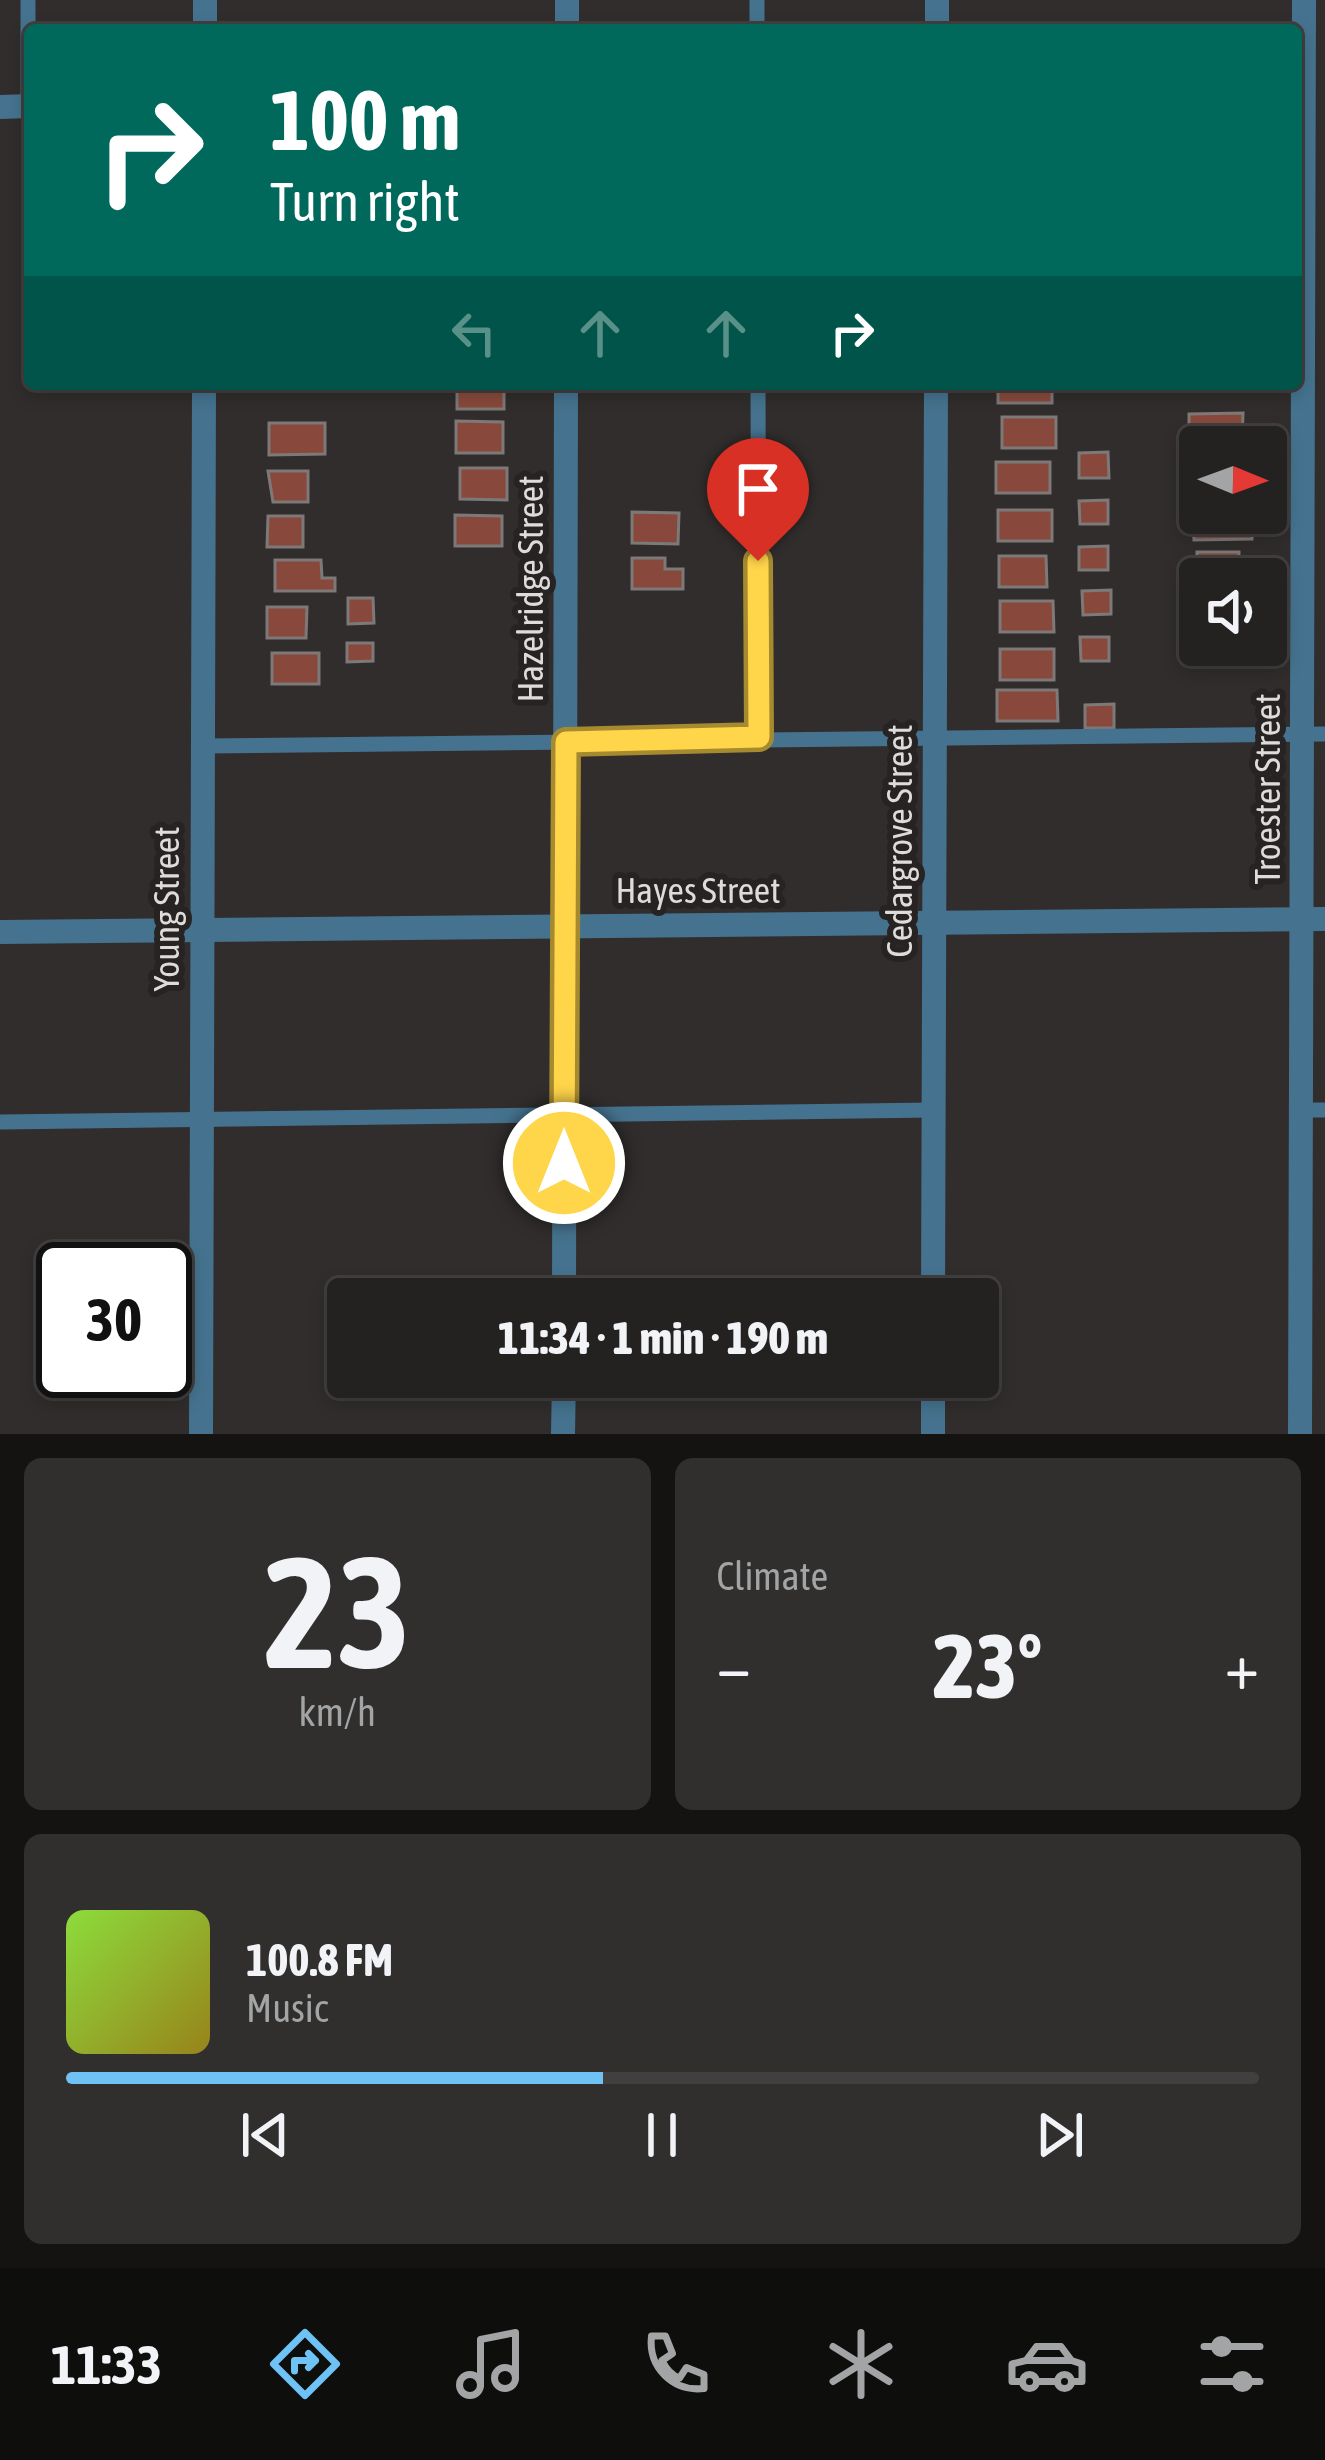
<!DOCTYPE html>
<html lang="en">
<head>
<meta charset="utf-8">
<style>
	:root { --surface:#242221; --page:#302f2e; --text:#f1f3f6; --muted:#a3a4a5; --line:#413f3f; --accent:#6fc2f4 }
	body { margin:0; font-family:"Asap Condensed",sans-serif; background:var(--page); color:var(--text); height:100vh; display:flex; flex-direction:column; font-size:45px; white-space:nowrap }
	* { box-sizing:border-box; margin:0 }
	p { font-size:39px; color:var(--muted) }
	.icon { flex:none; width:66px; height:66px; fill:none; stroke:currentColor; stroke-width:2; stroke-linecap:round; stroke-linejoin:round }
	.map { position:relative; height:1434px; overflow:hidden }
	.side { display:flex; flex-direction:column; gap:24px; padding:24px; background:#141312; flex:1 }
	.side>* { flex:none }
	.top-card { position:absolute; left:24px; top:24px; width:1278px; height:366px; border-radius:12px; box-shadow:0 6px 18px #0003,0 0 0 3px var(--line); background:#00695c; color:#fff; overflow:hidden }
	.needle { width:78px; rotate:91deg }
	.buttons { position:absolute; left:1179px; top:426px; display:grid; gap:24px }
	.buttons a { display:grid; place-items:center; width:108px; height:108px; border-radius:12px; background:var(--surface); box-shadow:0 6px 18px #0003,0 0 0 3px var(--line); font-size:60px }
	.speed { position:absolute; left:36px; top:1242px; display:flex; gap:24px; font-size:60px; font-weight:700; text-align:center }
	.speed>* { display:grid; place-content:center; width:156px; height:156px; border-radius:50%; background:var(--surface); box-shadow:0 6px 18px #0003,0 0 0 3px var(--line); line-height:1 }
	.speed .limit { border:6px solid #111; border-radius:18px; background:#fff; color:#111 }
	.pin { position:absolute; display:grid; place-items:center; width:102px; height:102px; color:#fff; margin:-123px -51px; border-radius:50% 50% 50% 0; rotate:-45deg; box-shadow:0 0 12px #0007 }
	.pin .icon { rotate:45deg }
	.me { position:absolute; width:132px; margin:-66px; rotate:0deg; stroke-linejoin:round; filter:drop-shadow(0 0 9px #0008) }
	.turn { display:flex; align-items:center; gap:42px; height:252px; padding:0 48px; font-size:54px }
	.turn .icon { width:156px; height:156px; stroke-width:2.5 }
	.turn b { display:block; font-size:84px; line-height:102px }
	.lanes { display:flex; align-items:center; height:114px; padding:0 48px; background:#0003; justify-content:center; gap:60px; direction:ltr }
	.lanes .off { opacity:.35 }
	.big { font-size:90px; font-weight:800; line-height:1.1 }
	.side .widget { flex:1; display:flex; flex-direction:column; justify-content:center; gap:18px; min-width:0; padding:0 42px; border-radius:18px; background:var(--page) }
	.side .dial { align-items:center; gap:0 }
	.dial b { font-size:156px; line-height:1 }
	.song { display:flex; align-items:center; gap:36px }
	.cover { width:144px; height:144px; border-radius:18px; background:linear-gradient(135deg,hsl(90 70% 55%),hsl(50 70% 35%)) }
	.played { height:12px; border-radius:6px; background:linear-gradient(90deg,var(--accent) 45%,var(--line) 45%) }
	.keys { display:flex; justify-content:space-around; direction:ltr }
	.heat { display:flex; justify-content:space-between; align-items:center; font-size:66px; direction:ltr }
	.side .tiles { flex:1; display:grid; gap:24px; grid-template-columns:1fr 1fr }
	.widget:last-child { grid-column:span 2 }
	.trip { position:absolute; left:327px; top:1278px; width:672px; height:120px; border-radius:12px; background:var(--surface); box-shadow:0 6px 18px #0003,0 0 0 3px var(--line); font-weight:800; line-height:120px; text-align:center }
	.tabs { display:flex; height:192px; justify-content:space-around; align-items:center; background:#0e0e0d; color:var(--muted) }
	.tabs .icon { width:84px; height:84px }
	.tabs .on { color:var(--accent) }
	.tabs b { font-size:54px; color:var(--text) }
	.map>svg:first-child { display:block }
	.building { fill:#88493c; stroke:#7d7978; stroke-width:3 }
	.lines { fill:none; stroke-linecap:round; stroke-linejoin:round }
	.service { stroke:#45738f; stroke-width:15 }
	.minor { stroke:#45738f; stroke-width:24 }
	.tertiary { stroke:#45738f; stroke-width:24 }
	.route-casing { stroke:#a68a30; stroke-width:30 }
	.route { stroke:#ffd54a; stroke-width:21 }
	.labels { text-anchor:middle; stroke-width:12; stroke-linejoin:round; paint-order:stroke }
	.street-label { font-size:36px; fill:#dedcdb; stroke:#262322 }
</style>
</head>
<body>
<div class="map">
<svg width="1325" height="1434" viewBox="0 0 1325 1434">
	<rect width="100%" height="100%" fill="#302d2c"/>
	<g class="building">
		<rect x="457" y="384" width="47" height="25"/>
		<rect x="998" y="384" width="54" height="19"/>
		<polygon points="1243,413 1242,447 1189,448 1189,414"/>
		<rect x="1002" y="417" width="54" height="31"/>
		<polygon points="456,421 503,422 503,453 456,453"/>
		<polygon points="269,423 325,423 325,454 269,455"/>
		<polygon points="1108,452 1109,478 1079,478 1079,453"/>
		<rect x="996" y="462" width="54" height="31"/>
		<polygon points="460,468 507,468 507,500 460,499"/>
		<polygon points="268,471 308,471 308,502 273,502"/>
		<polygon points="1108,500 1108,524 1080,524 1079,501"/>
		<polygon points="1193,507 1200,507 1200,513 1252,513 1252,539 1194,540"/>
		<rect x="998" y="510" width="54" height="31"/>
		<polygon points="632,512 679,513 678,544 632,543"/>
		<polygon points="455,515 502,516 502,546 455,546"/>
		<polygon points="268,516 303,516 303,547 267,547"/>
		<polygon points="1108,546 1108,570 1079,570 1079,547"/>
		<polygon points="1197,552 1239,552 1239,557 1244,557 1244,579 1200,579 1200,585 1196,585"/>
		<polygon points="999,556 1046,556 1047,587 999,587"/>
		<polygon points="632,558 665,558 665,569 683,569 683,589 632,589"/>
		<polygon points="275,560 321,560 322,578 335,578 335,591 275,591"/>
		<polygon points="1111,590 1111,614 1083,615 1082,591"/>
		<polygon points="348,598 373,598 374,623 348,624"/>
		<polygon points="1194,599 1200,599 1200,631 1195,631"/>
		<polygon points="1000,601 1053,601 1054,632 1000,632"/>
		<polygon points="267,607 307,607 306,638 267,638"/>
		<polygon points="1080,637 1109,637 1109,661 1081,661"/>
		<polygon points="347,643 373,643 373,661 347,662"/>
		<rect x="1000" y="649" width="54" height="31"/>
		<rect x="272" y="653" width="47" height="31"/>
		<polygon points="997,690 1057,690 1058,721 997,721"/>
		<polygon points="1114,704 1114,728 1085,728 1085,705"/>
	</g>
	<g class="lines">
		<g class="service">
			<polyline points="757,30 757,0"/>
			<polyline points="28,107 28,0"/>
			<polyline points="758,384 759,738"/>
			<polyline points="203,746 1325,734"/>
			<polyline points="1302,1110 1325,1110"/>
			<polyline points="0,1122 934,1110"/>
		</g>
		<g class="minor">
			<polyline points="205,30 205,0"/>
			<polyline points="567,30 567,0"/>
			<polyline points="937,30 937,0"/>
			<polyline points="0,107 30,106"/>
			<polyline points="564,1299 566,384"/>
			<polyline points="933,1299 936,384"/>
			<polyline points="201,1434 204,384"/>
			<polyline points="563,1434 564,1377"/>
			<polyline points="933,1434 933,1377"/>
			<polyline points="1300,1434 1304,0"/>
		</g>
		<polyline class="tertiary" points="0,932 1325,919"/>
	</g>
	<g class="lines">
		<defs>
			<polyline id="route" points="564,1163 566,742 759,737 758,561"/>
		</defs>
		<use href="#route" class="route-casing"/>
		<use href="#route" class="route"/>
	</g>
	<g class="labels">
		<g class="street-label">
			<text transform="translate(530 589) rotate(-90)" y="13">Hazelridge Street</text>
			<text transform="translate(1267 789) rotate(-90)" y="13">Troester Street</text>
			<text transform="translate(899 841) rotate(-90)" y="13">Cedargrove Street</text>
			<text x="698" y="903">Hayes Street</text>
			<text transform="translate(166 909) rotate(-90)" y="13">Young Street</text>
		</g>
	</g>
</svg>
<div class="buttons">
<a><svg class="needle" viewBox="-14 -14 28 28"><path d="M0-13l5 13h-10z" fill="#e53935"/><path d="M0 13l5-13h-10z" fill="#a3a4a5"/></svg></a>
<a><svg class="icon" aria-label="sound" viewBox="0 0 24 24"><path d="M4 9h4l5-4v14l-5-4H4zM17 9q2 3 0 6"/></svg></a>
</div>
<div class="speed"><div class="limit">30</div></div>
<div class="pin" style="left:758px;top:561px;background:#d93025"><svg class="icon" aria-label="arrive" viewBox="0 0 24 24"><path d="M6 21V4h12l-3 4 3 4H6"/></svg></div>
<svg class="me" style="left:564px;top:1163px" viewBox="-20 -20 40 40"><circle r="17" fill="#ffd54a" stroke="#fff" stroke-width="3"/><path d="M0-11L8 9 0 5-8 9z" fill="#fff"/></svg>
<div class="trip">11:34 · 1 min · 190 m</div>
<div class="top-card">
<div class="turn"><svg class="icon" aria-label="right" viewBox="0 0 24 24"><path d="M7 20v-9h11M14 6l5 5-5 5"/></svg><div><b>100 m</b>Turn right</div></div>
<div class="lanes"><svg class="icon off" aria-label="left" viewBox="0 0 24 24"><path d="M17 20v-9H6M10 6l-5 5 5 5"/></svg><svg class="icon off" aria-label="ahead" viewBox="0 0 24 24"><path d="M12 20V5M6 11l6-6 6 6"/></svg><svg class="icon off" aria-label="ahead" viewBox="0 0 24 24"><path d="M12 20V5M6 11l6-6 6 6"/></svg><svg class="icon" aria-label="right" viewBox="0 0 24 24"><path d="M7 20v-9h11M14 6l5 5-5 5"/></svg></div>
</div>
</div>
<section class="side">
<div class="tiles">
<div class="widget dial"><b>23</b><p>km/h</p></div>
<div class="widget"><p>Climate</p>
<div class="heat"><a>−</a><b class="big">23°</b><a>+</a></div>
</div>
<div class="widget">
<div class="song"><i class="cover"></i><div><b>100.8 FM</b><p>Music</p></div></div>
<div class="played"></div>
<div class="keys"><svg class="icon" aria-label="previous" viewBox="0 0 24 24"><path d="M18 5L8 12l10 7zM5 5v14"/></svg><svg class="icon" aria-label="pause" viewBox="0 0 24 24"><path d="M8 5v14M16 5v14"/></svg><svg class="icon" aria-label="next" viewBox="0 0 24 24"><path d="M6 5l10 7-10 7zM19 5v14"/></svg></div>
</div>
</div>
</section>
<nav class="tabs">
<b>11:33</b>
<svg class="icon on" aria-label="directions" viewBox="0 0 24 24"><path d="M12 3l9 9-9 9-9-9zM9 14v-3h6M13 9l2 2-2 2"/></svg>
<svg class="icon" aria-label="music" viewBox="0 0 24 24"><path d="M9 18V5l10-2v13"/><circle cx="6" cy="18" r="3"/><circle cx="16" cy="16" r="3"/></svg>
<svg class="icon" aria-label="phone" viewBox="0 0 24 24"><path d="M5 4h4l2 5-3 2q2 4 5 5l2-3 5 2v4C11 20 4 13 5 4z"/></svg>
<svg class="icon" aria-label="climate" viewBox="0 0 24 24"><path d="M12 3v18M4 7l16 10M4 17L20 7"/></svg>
<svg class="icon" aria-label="car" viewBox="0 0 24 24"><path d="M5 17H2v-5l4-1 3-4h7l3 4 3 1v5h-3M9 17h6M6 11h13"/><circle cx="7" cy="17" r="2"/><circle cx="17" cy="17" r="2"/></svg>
<svg class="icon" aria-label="filters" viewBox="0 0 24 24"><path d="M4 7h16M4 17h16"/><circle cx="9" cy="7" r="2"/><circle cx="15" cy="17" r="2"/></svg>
</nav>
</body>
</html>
